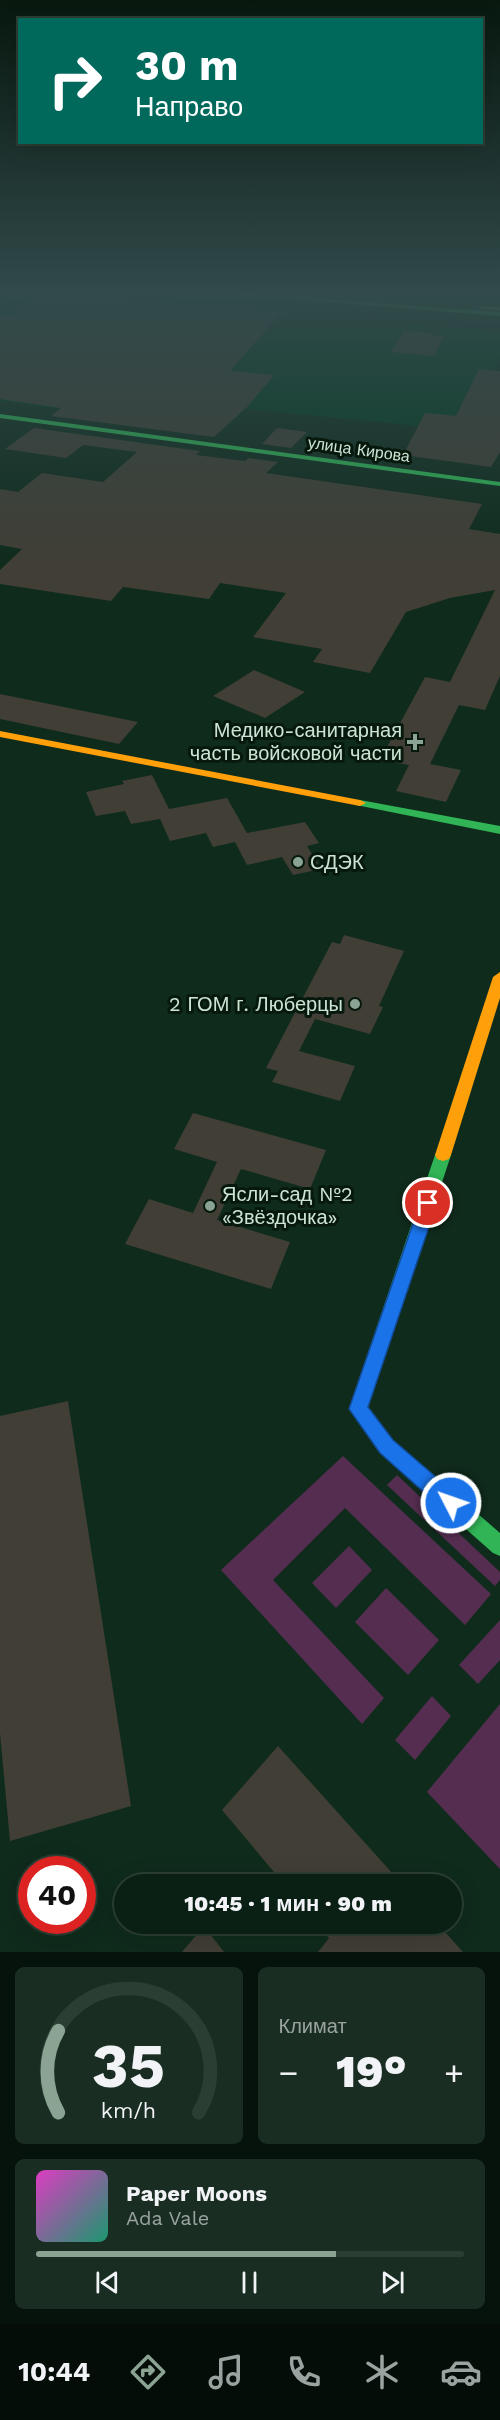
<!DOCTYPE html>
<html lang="ru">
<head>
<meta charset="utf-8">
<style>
	:root { --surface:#0b2015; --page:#192d22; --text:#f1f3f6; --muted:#9aa3a0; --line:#2b3e34; --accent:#8aa392 }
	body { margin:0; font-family:"Work Sans",sans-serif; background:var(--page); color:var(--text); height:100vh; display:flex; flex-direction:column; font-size:22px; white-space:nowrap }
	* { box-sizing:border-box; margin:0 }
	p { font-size:20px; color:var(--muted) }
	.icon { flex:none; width:33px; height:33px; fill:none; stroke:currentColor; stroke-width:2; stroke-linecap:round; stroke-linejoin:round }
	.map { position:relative; height:1952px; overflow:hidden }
	.panel { display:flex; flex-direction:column; gap:15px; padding:15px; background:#06120c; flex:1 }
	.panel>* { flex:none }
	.hud { position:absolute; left:18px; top:18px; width:465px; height:126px; border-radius:0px; box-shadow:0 6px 24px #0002,0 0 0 2px var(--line); background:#00695c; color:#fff; overflow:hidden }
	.speed { position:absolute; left:18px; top:1856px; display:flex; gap:12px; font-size:30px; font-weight:700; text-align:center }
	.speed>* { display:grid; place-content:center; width:78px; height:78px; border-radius:50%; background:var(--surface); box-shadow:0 6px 24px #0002,0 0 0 2px var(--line); line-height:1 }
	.speed .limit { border:9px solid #d22; background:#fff; color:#111 }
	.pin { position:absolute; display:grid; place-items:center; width:51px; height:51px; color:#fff; margin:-26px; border:3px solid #fff; border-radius:50%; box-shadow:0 2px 6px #0007 }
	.me { position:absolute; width:66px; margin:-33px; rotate:311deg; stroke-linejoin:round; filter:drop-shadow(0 0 4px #0008) }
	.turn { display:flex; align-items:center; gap:21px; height:126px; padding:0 18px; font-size:27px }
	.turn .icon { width:78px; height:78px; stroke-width:2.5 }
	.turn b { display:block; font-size:42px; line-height:51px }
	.big { font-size:45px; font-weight:800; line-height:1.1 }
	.panel .tile { flex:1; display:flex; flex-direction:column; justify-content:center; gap:9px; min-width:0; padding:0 21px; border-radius:9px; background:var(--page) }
	.panel .dial { align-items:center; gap:0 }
	.dial svg { height:156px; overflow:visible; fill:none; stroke:var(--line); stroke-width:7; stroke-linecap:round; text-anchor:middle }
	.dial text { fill:var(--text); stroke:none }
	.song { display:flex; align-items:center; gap:18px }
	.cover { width:72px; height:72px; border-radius:9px; background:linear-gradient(135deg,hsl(310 70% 55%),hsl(160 70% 35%)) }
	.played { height:6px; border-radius:3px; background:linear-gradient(90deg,var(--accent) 70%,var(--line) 70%) }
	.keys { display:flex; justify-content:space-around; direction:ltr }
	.heat { display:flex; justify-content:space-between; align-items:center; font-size:33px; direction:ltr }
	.panel .tiles { flex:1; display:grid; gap:15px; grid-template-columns:1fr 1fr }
	.tile:last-child { grid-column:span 2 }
	.trip { position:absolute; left:114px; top:1874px; width:348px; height:60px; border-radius:30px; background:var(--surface); box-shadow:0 6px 24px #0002,0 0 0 2px var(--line); font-weight:800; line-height:60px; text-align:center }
	.tab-bar { display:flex; height:96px; justify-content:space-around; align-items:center; background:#040d08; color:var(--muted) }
	.tab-bar .icon { width:42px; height:42px }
	.tab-bar .current { color:var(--accent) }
	.tab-bar b { font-size:27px; color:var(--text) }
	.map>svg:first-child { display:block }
	.built { fill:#023b1f }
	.green { fill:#552d50 }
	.building { fill:#403e35 }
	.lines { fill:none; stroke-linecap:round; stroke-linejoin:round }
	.fast { fill:#30b455; fill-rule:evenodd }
	.slow { fill:#ff9f0a; fill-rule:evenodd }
	.route { fill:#1a73e8; stroke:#114b97; stroke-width:1.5 }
	.poi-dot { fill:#8aa392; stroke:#07190d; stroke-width:2 }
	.labels { text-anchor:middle; stroke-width:6; stroke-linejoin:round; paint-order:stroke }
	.far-street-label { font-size:16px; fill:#cce4d2; stroke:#07190d }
	.poi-label { font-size:20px; fill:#cce4d2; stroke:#07190d; text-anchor:end }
</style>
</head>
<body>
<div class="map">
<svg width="500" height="1952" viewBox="0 0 500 1952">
	<rect width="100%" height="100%" fill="#0f2b1c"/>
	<g class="built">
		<polygon points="21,293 104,296 76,319 87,325 126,293 155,293 331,306 324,316 500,331 500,358 492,377 476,375 456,416 418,426 246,409 222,430 0,401 0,308"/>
		<polygon points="372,293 500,293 500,302"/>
	</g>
	<g class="green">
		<polygon points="343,1456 491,1594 465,1625 345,1508 273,1580 384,1698 362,1724 221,1570"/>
		<polygon points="397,1475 500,1572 500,1580 495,1586 387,1485"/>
		<polygon points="349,1546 372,1570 336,1608 312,1583"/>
		<polygon points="386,1588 439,1640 408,1675 355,1622"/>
		<polygon points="500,1620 500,1660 478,1684 459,1665"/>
		<polygon points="432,1696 451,1716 415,1760 395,1740"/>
		<polygon points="500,1704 500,1869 427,1792"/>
	</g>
	<g class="building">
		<polygon points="42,294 282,312 230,371 274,375 248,406 214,437 51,416 61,408 0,399 0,315 12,316"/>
		<polygon points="404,331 433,333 432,335 444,336 434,356 391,352"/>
		<polygon points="479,369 500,371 500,452 491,467 403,455 425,413 456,416"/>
		<polygon points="34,428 200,451 196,455 245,461 248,458 278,462 266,473 482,504 469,529 500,534 500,676 485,710 459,705 430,764 461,770 446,802 396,791 409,765 380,760 425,677 450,682 495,590 450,598 406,612 370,673 313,662 322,649 253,637 286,593 220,583 209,599 123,587 111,601 0,584 0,570 22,549 0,545 0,489 18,492 42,473 103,482 137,452 83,445 66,458 5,449"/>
		<polygon points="277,428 307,432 291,448 262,444"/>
		<polygon points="254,670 305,692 265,718 213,696"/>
		<polygon points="0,694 138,722 119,744 0,719"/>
		<polygon points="152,775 169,809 227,798 247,833 305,822 319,843 307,846 321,869 293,875 282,857 247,865 235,842 213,847 206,833 170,841 160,819 131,824 125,811 96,816 86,792 124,784 122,781"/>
		<polygon points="344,935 404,951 379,1006 383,1007 370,1034 315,1019 299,1051 355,1066 340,1101 272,1082 278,1071 266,1068 332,942 340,944"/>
		<polygon points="193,1113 326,1150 310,1189 241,1169 217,1220 290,1242 271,1289 125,1244 149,1199 193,1213 217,1162 174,1149"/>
		<polygon points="68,1401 131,1806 10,1841 0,1733 0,1416"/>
		<polygon points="278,1746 402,1884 284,1884 222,1810"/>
		<polygon points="316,1923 437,1923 463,1952 318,1952 329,1938"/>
		<polygon points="204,1926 224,1952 182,1952"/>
	</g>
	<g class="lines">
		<g class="fast">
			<polygon points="216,293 239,293 500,312 500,316"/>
			<polygon points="482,306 500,307 500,311 480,309"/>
			<polygon points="0,414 500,482 500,486 0,418"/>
			<polygon points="360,800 500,826 500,834 356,805 354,803"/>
			<polygon points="443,1149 449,1151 451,1155 368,1407 393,1440 500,1533 500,1556 493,1553 379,1452 349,1409 435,1155 437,1151"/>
		</g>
		<g class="slow">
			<polygon points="0,731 360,800 366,803 360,806 0,737"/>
			<polygon points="500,972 500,998 451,1155 449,1159 443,1161 437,1159 435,1155 493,977"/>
		</g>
	</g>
	<linearGradient id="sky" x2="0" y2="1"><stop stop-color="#08180f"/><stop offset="0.52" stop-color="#314a4b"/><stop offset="1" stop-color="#314a4b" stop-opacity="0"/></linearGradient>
	<rect width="500" height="566" fill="url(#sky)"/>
	<polygon class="route" points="428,1196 434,1198 437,1203 368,1407 393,1440 458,1496 461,1503 458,1510 451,1513 444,1510 380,1453 349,1409 420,1203 423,1198"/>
	<g class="poi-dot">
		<path d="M412 733h6v6h6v6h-6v6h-6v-6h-6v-6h6z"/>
		<circle cx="298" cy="862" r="6"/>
		<circle cx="355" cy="1004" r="6"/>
		<circle cx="210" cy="1206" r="6"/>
	</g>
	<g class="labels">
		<g class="far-street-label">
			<text transform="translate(359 449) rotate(8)" y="6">улица Кирова</text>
		</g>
		<g class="poi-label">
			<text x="402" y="737">Медико-санитарная<tspan x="402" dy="23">часть войсковой части</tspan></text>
			<text x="310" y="869" text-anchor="start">СДЭК</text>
			<text x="343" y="1011">2 ГОМ г. Люберцы</text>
			<text x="222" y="1201" text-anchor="start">Ясли-сад №2<tspan x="222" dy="23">«Звёздочка»</tspan></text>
		</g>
	</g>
</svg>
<div class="speed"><div class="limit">40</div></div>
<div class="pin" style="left:428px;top:1203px;background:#d93025"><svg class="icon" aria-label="arrive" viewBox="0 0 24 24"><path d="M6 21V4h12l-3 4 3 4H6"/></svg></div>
<svg class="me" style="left:451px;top:1503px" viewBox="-20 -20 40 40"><circle r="17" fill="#1a73e8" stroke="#fff" stroke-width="3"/><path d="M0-11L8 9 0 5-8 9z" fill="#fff"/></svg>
<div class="trip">10:45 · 1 мин · 90 m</div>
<div class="hud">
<div class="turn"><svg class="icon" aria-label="right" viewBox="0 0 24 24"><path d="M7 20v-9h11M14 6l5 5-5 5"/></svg><div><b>30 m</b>Направо</div></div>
</div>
</div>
<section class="panel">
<div class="tiles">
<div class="tile dial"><svg viewBox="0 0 100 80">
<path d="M14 69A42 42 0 1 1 86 69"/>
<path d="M14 69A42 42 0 0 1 14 27" stroke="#8aa392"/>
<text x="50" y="56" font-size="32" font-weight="700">35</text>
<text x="50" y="72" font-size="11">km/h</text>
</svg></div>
<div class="tile"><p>Климат</p>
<div class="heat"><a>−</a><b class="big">19°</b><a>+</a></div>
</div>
<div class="tile">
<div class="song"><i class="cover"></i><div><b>Paper Moons</b><p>Ada Vale</p></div></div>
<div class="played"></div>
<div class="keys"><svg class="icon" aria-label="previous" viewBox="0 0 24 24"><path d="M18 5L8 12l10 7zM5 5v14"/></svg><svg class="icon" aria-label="pause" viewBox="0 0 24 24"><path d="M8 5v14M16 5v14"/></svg><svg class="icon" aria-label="next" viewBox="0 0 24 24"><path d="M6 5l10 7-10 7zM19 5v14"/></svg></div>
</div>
</div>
</section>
<nav class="tab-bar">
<b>10:44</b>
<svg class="icon current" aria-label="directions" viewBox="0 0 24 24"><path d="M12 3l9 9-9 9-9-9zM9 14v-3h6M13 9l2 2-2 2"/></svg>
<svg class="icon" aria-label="music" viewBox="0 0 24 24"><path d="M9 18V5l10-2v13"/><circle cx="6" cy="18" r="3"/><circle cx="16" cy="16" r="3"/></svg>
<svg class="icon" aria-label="phone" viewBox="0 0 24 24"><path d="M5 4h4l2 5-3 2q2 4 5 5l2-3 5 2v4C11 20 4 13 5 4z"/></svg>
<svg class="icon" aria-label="climate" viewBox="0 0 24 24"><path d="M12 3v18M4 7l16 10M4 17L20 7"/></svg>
<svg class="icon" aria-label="car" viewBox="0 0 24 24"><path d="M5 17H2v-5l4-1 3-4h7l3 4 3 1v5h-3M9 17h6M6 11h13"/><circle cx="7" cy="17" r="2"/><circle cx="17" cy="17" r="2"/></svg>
</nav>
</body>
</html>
